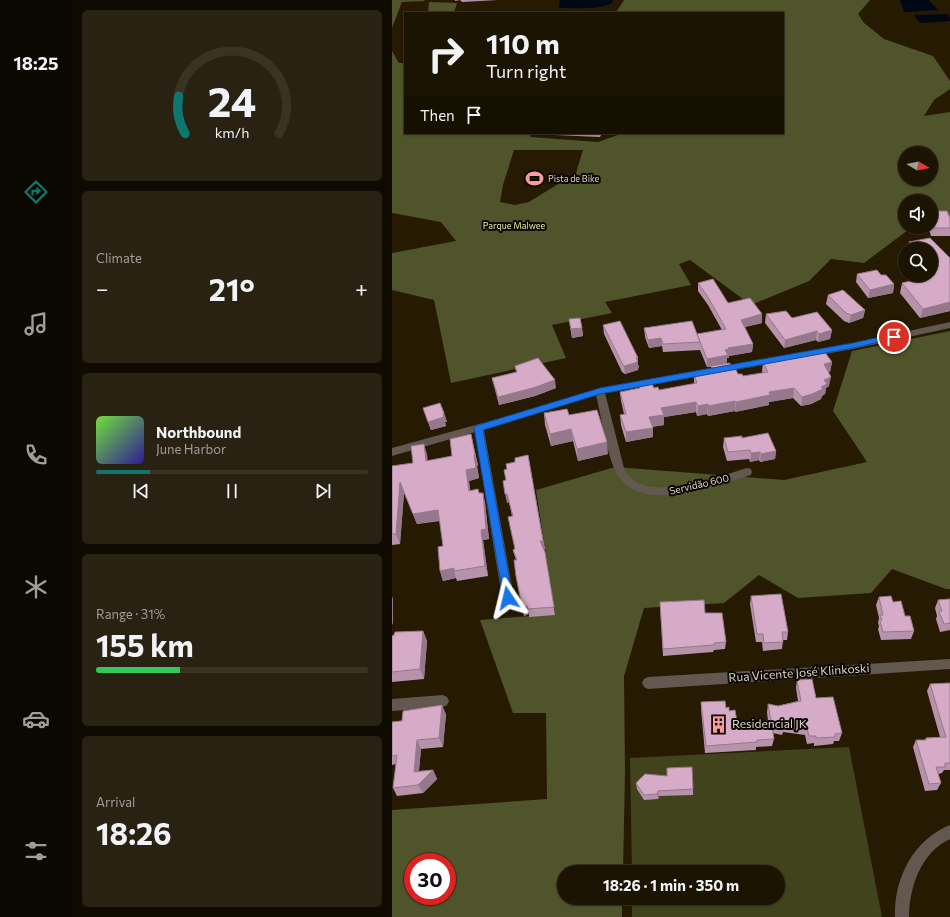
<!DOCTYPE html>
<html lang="en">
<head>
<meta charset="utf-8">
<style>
	:root { --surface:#1c1402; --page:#292111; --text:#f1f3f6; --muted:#a09e99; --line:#3a3324; --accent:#0f766e }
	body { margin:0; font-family:Commissioner,sans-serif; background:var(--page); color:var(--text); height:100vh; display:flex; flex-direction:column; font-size:15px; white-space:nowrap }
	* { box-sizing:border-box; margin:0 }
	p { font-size:13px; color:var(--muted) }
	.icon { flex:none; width:22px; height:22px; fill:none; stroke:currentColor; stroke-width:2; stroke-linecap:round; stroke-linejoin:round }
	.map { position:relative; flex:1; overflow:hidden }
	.side { display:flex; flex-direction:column; gap:10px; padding:10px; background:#0f0b01; width:320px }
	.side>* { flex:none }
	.top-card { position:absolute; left:12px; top:12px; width:380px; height:122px; border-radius:0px; box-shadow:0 1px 3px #0004,0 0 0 1px var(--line); background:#1c1402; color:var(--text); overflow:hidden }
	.needle { width:26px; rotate:100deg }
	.tools { position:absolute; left:506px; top:146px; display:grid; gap:8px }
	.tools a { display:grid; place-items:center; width:40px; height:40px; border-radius:50%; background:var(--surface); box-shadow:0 1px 3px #0004,0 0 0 1px var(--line); font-size:20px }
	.speed { position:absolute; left:12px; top:853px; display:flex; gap:8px; font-size:20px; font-weight:700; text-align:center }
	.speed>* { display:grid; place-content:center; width:52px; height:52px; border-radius:50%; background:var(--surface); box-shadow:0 1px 3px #0004,0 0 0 1px var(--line); line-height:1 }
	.speed .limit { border:6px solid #d22; background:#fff; color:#111 }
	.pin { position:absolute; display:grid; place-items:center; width:34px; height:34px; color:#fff; margin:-17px; border:2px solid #fff; border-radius:50%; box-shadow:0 1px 4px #0007 }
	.me { position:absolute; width:44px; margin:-22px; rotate:350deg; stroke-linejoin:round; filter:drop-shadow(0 0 3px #0008) }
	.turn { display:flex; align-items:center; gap:14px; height:84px; padding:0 16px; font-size:18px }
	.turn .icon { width:52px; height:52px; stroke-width:2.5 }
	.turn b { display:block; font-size:28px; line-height:34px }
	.then { display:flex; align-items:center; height:38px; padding:0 16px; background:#0003; gap:8px; font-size:15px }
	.big { font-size:30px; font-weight:700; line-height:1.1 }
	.side .card { flex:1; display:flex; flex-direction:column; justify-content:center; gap:6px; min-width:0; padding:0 14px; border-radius:6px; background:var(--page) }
	.side .dial { align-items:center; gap:0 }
	.dial svg { height:104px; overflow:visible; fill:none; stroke:var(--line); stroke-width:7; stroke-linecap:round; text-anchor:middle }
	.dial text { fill:var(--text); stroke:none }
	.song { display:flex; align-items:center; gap:12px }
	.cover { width:48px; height:48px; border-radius:6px; background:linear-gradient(135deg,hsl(100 70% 55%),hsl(250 70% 35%)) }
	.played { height:4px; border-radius:2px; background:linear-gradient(90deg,var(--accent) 20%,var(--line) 20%) }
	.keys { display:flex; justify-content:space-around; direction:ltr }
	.heat { display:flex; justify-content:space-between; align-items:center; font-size:22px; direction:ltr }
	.charge { height:6px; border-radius:3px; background:linear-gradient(90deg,#34c759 31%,var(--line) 0) }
	.trip { position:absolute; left:165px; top:865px; width:228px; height:40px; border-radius:20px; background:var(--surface); box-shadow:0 1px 3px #0004,0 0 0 1px var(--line); font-weight:700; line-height:40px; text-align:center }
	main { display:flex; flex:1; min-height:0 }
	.dock { display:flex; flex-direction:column; width:72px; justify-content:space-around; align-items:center; background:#0b0801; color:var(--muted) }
	.dock .icon { width:28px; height:28px }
	.dock .selected { color:var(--accent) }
	.dock b { font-size:18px; color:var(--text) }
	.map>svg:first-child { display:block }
	.green { fill:#40431c }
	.forest { fill:#50542a; fill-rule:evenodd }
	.water { fill:#000814 }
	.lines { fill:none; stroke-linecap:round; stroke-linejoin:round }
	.minor { fill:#63584f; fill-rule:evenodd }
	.wall { fill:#b793ab }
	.shaded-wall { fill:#95788b }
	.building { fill:#d5abc7; stroke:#95788b }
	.route { fill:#1a73e8; stroke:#114b97 }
	.labels { text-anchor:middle; stroke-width:4; stroke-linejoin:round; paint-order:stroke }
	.far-poi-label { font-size:9px; fill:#dbd4c5; stroke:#0b0601; text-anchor:start }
	.far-park-label { font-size:9px; fill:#e3eba4; stroke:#0b0601 }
	.street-label { font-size:10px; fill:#dbd4c5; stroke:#0b0601 }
	.near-street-label { font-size:12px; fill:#dbd4c5; stroke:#0b0601 }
	.near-poi-label { font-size:12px; fill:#dbd4c5; stroke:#0b0601; text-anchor:start }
</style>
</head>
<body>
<main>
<nav class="dock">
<b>18:25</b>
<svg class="icon selected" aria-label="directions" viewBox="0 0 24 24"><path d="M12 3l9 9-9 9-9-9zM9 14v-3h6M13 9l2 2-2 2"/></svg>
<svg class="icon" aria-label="music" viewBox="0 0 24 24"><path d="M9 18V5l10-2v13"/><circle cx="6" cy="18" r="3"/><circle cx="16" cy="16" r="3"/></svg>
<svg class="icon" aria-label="phone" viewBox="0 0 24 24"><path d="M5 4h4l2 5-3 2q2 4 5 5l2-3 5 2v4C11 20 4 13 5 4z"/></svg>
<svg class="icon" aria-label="climate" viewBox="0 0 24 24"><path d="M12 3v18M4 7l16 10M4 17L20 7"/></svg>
<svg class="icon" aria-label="car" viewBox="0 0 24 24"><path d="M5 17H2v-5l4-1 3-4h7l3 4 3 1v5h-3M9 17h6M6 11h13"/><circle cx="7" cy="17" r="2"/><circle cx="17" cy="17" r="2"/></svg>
<svg class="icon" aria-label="filters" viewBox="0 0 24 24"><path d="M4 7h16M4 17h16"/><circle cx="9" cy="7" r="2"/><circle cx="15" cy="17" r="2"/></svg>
</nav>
<section class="side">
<div class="card dial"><svg viewBox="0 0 100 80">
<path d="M14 69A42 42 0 1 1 86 69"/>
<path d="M14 69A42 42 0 0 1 9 40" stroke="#0f766e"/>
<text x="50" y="56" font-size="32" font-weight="700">24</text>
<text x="50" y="72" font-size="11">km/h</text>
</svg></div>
<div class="card"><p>Climate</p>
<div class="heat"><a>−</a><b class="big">21°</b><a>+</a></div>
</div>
<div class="card">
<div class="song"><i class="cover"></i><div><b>Northbound</b><p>June Harbor</p></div></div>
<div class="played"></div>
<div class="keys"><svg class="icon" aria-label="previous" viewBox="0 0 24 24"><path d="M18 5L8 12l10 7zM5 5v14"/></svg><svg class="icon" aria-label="pause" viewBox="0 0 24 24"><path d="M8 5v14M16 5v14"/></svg><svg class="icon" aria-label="next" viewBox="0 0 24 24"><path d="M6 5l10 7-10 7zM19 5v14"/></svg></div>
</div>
<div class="card"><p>Range · 31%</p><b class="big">155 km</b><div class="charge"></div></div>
<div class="card"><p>Arrival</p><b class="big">18:26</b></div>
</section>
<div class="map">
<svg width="558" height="917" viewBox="0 0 558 917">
	<rect width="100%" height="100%" fill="#261a02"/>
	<polygon class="green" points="457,747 490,917 240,917 240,898 386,898 386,872 240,872 238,758"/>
	<g class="forest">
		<polygon points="0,0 32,0 33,1 10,2 0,28"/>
		<path d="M232,0H478L466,14L472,23L492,39L541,56L558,81V89L542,100L532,116L558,112V216L541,212L539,213V201H513V227H520L472,263L439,259L417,281L359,305L298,260L287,264L299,285L213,302L220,313L160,325L174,358L59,383L42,300L0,290V253L64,241L49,222L0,213V51L7,63H13V133H139L138,137L206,142L226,135L227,133H391V13H221L225,11ZM122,150H191L184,173L137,202L123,205L108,202L111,185ZM513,153H539V179H513Z"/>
		<polygon points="37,2 65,3 62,13 36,13"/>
		<path d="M558,331V589H554L500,569L479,593L406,598L367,575L332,603L252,608L232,676L233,772L231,872H172V898H230V917H0V810L155,799L154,713H121L88,620L163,614L144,490L223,467L392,480L475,462L441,411L460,351ZM21,862H55V896H21Z"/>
	</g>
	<g class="water">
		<path d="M168,0H220L221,2C214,10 178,8 167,8Z"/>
		<polygon points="508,0 537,0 546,10 512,12"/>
		<polygon points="555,14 558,18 558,21 528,23 522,15"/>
	</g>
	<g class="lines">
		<g class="minor">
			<path d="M558,322V328L461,349L213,393L232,468C247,507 327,476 355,468L359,469L360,472L359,475C325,485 252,514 227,477C216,463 209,415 204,395L92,430L122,598L120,601L116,603L112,601L110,598L83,432L0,456V448L131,412L208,388L461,343Z"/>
			<polygon points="558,659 558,669 256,689 252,687 250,683 252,679 256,677"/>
			<polygon points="51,695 55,697 57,701 55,705 51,707 0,711 0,699"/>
			<path d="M558,825V839C529,852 517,888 517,917H503C502,878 521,840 558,825Z"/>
		</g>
	</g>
	<g class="wall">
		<polygon points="63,0 106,0 70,2 68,0 63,1"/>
		<polygon points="140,133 210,133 208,137 140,134"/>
		<polygon points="543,211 558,218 558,236 539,236 536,227 539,227 539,215 542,215"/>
		<polygon points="538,238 558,258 558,311 528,318 508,293 510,283 536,277 537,275 539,275 539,249 516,249 517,242"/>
		<polygon points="465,274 489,275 502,284 501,293 476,298 464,282"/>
		<polygon points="306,283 336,303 370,323 353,327 361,344 360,352 337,356 337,358 335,358 335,363 339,368 346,374 351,376 371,373 370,372 371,362 440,362 438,372 436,372 437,386 434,388 433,394 430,396 429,399 419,404 409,406 401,398 377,402 377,405 343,412 343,411 316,416 315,414 305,416 304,412 272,417 272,425 260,427 261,437 234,442 229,425 228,415 232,414 229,401 228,392 247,388 247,385 262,388 267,390 302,384 302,374 319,371 319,367 315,367 308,350 271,352 270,346 257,348 253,337 252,328 305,334 330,330 316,305 306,291"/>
		<polygon points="436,295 473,310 471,318 457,323 452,321 434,304"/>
		<polygon points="374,314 400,318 440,330 438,339 426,342 424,340 392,348 373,323"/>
		<polygon points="177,319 190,328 191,336 180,338 178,327"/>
		<polygon points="211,325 247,366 246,370 233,374 230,372 212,334"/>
		<polygon points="123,366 164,388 143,396 107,405 102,386 100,378 124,372"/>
		<polygon points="31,408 52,413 55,422 53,422 54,426 39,430"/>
		<polygon points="152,413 177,415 216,454 186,461 181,441 159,446 153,425"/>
		<polygon points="79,434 86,465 85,466 87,478 77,481 78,491 87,493 91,493 93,503 97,539 91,540 96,576 65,581 64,578 51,581 48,571 51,546 48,521 25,524 12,493 8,544 0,545 0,466 21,463 35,454 35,461 60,456"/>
		<polygon points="332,438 350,438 384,451 383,459 368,462 367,460 358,462 357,459 335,461 331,447"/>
		<polygon points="136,455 153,549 152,549 153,552 163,615 137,617 137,614 132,616 130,607 124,560 121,550 123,549 120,516 117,502 115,503 114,480 123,462"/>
		<polygon points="359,596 396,632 395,640 391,640 390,649 371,651 370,642 364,642 358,604"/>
		<polygon points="487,597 501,602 513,616 522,631 519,639 489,640 486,629 487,626 486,623 487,618 484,605"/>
		<polygon points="558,599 558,630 548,632 544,619 545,616 543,608 546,600"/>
		<polygon points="268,602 313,613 334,642 333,649 322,650 321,652 271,656"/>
		<polygon points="31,631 35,641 32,679 0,682 0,636"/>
		<polygon points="405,680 424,698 450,733 447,741 442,741 441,744 422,746 422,743 415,744 413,735 391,732 390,735 381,733 382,739 380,746 364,747 364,750 313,753 309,709 309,702 334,708 337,711 345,722 376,721 375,712 376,704 386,706 406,701 404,688"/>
		<polygon points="558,683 558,770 552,770 550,773 546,774 549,783 545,790 533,791 521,747 524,740 533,740 534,738 548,737 535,691 538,684"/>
		<polygon points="54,714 51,747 29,749 27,771 41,770 45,779 31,793 5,796 1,788 4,764 0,765 0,722"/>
		<polygon points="244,783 301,789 301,795 267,796 266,799 252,800 245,789"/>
	</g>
	<g class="shaded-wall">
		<polygon points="502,284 501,293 476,298 478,290"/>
		<polygon points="558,302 558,311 528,318 531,309"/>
		<polygon points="473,310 471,318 457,323 459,315"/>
		<polygon points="370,314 370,323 348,328 349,320"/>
		<polygon points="190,328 191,336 180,338 179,329"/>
		<polygon points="440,330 438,339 426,342 427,334"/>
		<polygon points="425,331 424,340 392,348 393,340"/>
		<polygon points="269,338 270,346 257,348 256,340"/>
		<polygon points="361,344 360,352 337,356 337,358 335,358 335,364 315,367 315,359 336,348"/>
		<polygon points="244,358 246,358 246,370 233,374 232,366"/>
		<polygon points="440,362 438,372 430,373 432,364"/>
		<polygon points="439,377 437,386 434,388 433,394 430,396 429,399 419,404 409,406 410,397 432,380"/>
		<polygon points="163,380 164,388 143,396 107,405 106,397"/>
		<polygon points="402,388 401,398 377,402 377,405 343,412 344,402 377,392"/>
		<polygon points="343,401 343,411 316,416 316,406"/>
		<polygon points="304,402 304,412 272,417 272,425 257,427 257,417 269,408"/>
		<polygon points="316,404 315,414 305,416 306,406"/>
		<polygon points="52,413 55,422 53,422 54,426 39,430 36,422"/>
		<polygon points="261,428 261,437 234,442 234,432"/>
		<polygon points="179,429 181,441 159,446 158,434"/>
		<polygon points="215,442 216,454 186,461 185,449"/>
		<polygon points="32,444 35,454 37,472 34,461"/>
		<polygon points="384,451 383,459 368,462 369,454"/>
		<polygon points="368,452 367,460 358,462 359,453"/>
		<polygon points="82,455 83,455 86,465 85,466 87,478 77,481 80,501 77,491 74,470"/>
		<polygon points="8,482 12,493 8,544 4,534"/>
		<polygon points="91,493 93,503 97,539 91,540 96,576 93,566 89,530"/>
		<polygon points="113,494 115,494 117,502 115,503"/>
		<polygon points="46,510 49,520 25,524 21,514"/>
		<polygon points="148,541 151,541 153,549 150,550"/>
		<polygon points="62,568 62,571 64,578 51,581 48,571"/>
		<polygon points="0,596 1,599 1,625 0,623"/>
		<polygon points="135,606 137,614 132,616 130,607"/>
		<polygon points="31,631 35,641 32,679 28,669"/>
		<polygon points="50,705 54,714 51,747 47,738"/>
		<polygon points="25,740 29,749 26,780 22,772"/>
		<polygon points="41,770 45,779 31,793 26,785"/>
		<polygon points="266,791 267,796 266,799 265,794"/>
	</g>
	<g class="building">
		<polygon points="543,211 555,211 558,218 558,228 541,228 539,222 539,215 545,215"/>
		<polygon points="538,238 558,258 558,302 531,309 510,283 543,275 539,272 539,271 544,270 539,264 539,249 524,249 517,242"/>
		<polygon points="485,270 489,275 494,275 502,284 478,290 465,274"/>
		<polygon points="321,279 336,303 358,298 370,314 349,320 361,344 336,348 337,349 333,350 336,355 315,359 305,334 334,329 316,297 306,283"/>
		<polygon points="451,290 473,310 459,315 454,313 436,295"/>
		<polygon points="394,311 400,318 425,312 440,330 427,334 425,331 393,340 374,314"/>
		<polygon points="188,318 190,328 179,329 177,319"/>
		<polygon points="228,321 246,358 244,358 246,362 232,366 230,363 211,325"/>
		<polygon points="300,321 308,342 271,344 269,338 256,340 252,328"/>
		<polygon points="432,351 440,362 432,364 439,377 432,380 435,384 429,387 431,389 420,394 410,397 402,388 377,392 378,395 344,402 343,401 316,406 316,404 306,406 304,402 269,408 272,415 257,417 261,428 234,432 228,415 234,414 228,392 248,388 247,385 260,384 262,388 266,387 267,390 305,383 302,374 321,371 319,366 338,363 339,368 343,368 346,374 350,374 351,376 376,372 371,362"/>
		<polygon points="146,358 163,380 141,388 106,397 100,378 125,372 123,366"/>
		<polygon points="48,403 52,413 51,414 52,417 36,422 31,408"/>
		<polygon points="175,409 177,415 205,410 215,442 185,449 179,429 158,434 152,413"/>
		<polygon points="376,433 384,451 369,454 368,452 359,453 358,450 336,452 332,438 350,436 350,438"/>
		<polygon points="79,434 83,455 82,455 84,468 74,470 77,491 86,489 87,493 91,493 94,529 89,530 93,566 62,571 62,568 48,571 46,547 51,546 46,510 21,514 8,482 4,534 0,534 0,466 21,463 19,446 32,444 34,461 60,456 58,439"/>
		<polygon points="136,455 151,541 148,541 153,552 162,607 136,609 135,606 130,607 124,576 122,560 125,560 121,550 123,549 116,517 121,516 115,494 113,494 111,481 114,480 112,470 115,469 114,464 123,462 123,458"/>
		<polygon points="389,594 396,632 390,632 391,642 372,643 371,634 365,634 359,596"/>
		<polygon points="499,596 501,602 509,601 513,616 518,616 522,631 491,632 488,621 490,620 488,615 491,615 487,597"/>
		<polygon points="558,599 558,623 552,624 547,611 550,611 546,600"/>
		<polygon points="312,600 313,613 330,613 334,642 322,643 322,645 271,649 268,602"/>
		<polygon points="31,631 28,669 0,672 0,636 2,635 3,632"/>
		<polygon points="420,679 424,698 441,697 450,733 443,734 443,737 424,738 424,736 417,736 415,728 391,725 392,727 380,726 376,704 386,706 409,701 405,680"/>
		<polygon points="558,683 558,763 553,763 553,767 544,767 549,783 537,784 524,740 534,740 534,738 554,737 538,684"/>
		<polygon points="333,701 334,708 337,707 337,711 343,710 345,722 379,721 382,739 365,740 365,742 314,746 309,702"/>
		<polygon points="50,705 47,738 25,740 22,772 41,770 26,785 1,788 5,755 0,756 0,722 10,721 11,711"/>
		<polygon points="300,767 301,789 266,791 265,794 252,795 244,783 253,774 275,776 275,768"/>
	</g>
	<polygon class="route" points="502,334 505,335 505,338 461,348 208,394 91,430 121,598 119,601 116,602 112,601 82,428 83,426 208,388 461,343"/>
	<defs>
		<symbol id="stadium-bare" viewBox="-9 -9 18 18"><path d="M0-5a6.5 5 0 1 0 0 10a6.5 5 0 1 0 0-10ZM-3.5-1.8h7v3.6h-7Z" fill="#f59b9e" stroke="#0b0601" stroke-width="2.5" paint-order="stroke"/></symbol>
		<symbol id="building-bare" viewBox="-9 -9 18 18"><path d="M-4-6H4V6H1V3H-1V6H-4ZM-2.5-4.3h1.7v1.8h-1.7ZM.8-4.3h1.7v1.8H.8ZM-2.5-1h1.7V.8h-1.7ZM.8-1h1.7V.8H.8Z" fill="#f59b9e" stroke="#0b0601" stroke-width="2.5" paint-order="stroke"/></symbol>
	</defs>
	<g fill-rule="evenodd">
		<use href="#stadium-bare" x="130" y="166" width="25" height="25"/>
		<use href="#building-bare" x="314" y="712" width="25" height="25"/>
	</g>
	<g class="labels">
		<g class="far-poi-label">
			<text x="156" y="182">Pista de Bike</text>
		</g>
		<g class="far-park-label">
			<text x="122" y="229">Parque Malwee</text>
		</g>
		<g class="street-label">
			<text transform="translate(307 484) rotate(-13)" y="4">Servidão 600</text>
		</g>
		<g class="near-street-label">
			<text transform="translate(407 673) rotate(-4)" y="4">Rua Vicente José Klinkoski</text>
		</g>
		<g class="near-poi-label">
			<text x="340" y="728">Residencial JK</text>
		</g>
	</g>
</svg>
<div class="tools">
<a><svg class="needle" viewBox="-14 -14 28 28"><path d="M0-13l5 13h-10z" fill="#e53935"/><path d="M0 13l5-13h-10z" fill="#a09e99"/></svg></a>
<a><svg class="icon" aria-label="sound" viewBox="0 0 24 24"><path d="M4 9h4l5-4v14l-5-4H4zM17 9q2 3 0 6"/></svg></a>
<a><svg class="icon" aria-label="search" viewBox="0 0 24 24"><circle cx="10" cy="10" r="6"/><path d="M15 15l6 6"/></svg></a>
</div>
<div class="speed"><div class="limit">30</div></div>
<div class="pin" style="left:502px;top:337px;background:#d93025"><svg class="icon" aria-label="arrive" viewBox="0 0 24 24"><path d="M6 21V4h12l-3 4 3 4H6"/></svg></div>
<svg class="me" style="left:116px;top:598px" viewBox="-20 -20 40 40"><path d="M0-17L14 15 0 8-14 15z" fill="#1a73e8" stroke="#fff" stroke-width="4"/></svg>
<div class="trip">18:26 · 1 min · 350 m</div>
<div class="top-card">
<div class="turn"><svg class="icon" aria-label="right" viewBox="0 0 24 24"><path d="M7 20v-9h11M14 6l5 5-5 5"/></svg><div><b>110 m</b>Turn right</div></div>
<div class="then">Then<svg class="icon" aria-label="arrive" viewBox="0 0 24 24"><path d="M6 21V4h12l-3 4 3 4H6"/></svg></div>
</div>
</div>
</main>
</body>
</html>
